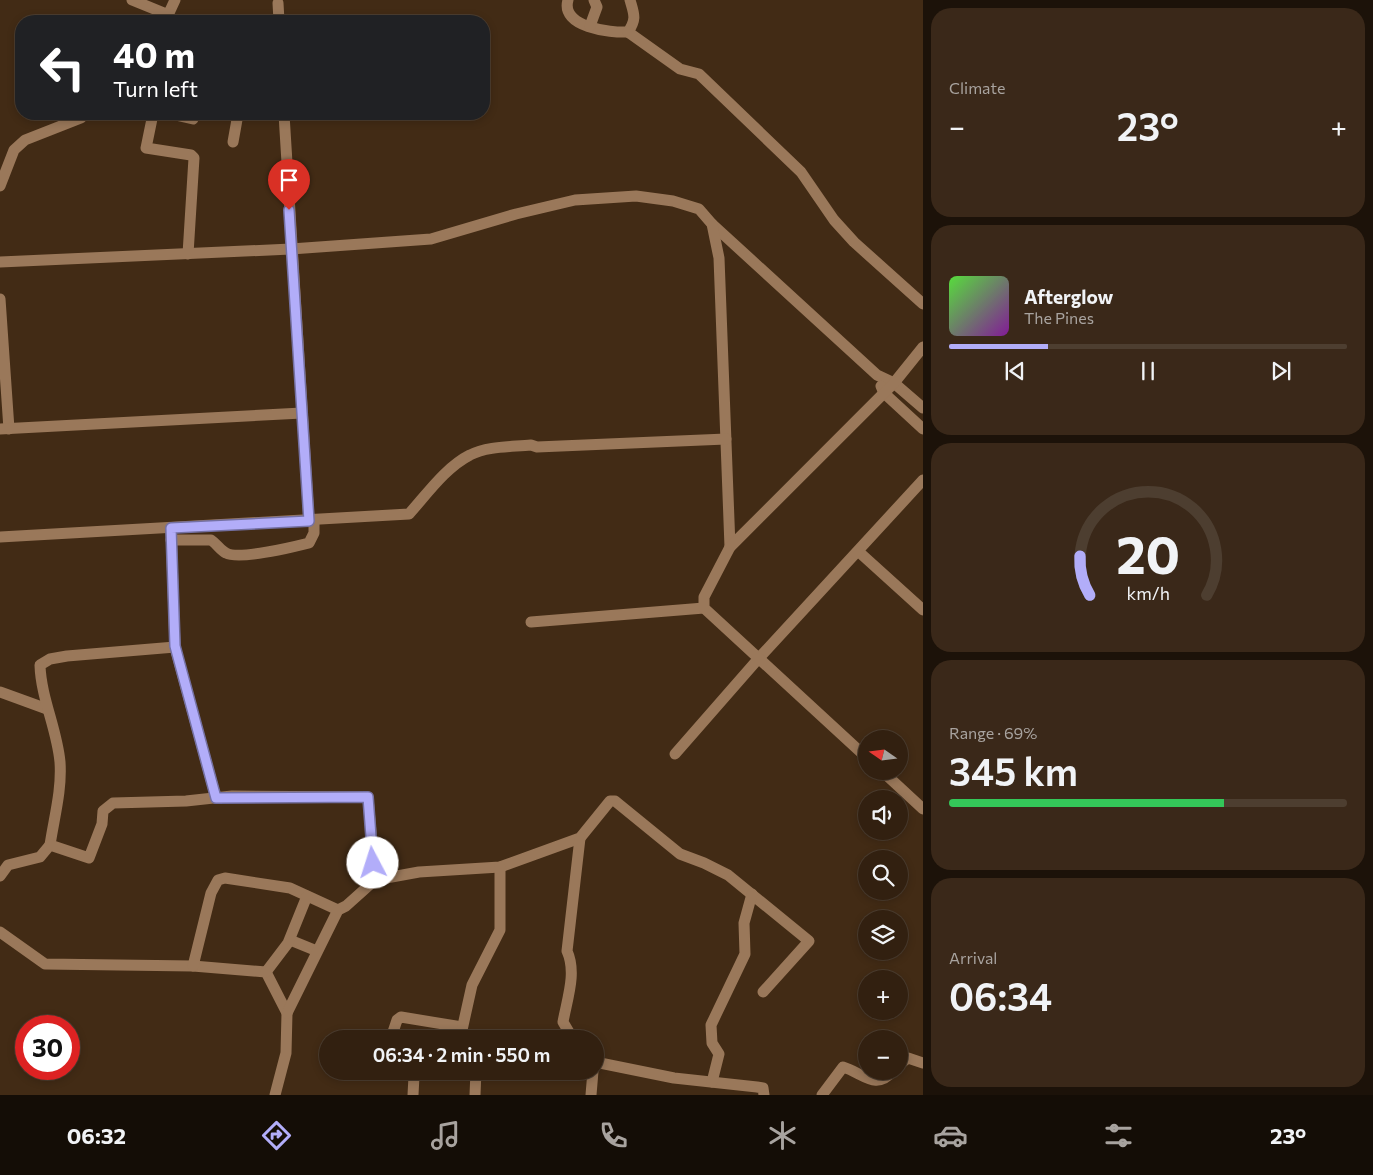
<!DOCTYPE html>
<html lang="en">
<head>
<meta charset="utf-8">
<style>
	:root { --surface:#322010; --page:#3a2819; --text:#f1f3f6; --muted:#a8a39f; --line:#4d3e30; --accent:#b2adf9 }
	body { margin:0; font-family:Commissioner,sans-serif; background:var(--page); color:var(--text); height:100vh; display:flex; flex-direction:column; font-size:19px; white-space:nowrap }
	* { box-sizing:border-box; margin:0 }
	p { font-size:16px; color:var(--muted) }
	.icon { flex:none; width:28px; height:28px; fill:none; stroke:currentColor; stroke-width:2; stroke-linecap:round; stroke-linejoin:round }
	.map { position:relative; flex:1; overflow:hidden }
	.panel { display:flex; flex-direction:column; gap:8px; padding:8px; background:#1c1209; width:450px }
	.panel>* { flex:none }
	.top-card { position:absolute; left:15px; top:15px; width:475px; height:105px; border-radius:20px; box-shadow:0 2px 8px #0003,0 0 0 1px var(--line); background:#202124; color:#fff; overflow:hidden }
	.needle { width:32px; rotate:284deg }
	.controls { position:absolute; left:858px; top:730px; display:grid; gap:10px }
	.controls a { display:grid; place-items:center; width:50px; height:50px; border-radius:50%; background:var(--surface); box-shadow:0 2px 8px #0003,0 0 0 1px var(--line); font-size:25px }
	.speed { position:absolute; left:15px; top:1015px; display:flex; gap:10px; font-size:25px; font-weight:700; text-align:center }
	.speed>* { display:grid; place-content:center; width:65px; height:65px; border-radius:50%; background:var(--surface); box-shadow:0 2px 8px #0003,0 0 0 1px var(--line); line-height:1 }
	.speed .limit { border:8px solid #d22; background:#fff; color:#111 }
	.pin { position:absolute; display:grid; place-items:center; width:42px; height:42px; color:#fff; margin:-51px -21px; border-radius:50% 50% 50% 0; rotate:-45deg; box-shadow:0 0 5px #0007 }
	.pin .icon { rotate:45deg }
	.me { position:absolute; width:55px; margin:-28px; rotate:355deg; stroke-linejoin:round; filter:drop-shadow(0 0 4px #0008) }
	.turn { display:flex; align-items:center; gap:18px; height:105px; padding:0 15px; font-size:22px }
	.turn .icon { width:65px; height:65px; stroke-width:2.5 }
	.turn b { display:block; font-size:35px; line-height:42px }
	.big { font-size:38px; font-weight:600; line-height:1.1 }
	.panel .widget { flex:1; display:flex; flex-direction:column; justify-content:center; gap:8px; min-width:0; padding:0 18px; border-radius:20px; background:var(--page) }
	.panel .dial { align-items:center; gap:0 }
	.dial svg { height:130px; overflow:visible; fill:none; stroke:var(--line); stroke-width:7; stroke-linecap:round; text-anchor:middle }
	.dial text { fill:var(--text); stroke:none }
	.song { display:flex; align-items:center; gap:15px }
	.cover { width:60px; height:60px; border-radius:8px; background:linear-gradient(135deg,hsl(110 70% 55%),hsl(290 70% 35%)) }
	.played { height:5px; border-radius:2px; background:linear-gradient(90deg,var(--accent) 25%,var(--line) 25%) }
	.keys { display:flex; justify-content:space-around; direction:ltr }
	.heat { display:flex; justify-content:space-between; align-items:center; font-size:28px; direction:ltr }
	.charge { height:8px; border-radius:4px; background:linear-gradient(90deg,#34c759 69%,var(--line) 0) }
	.trip { position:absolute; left:319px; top:1030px; width:285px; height:50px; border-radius:25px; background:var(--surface); box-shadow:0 2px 8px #0003,0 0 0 1px var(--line); font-weight:600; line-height:50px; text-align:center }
	.tabs { display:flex; height:80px; justify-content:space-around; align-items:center; background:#140d06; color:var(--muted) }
	.tabs .icon { width:35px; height:35px }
	.tabs .on { color:var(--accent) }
	.tabs b { font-size:22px; color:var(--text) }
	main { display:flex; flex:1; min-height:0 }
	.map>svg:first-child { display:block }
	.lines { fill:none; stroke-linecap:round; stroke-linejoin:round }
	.minor { stroke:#9a785a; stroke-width:11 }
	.route-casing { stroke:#7470a2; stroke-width:12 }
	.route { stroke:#b2adf9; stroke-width:9 }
</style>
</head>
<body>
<main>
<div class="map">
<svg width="923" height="1095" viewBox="0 0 923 1095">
	<rect width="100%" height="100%" fill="#422b15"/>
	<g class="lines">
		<g class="minor">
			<polyline points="132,0 164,13 169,13 175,0"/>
			<path d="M568,0C560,27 610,33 628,32C637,19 634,14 630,0"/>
			<polyline points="278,3 279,21"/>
			<polyline points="590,26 597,7 594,0"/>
			<polyline points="628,32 680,69 699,74 801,172 834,220 854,242 923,304"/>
			<polyline points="153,114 146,148 191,155 194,158 188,254"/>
			<polyline points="171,114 193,119"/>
			<polyline points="284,114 309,521"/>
			<polyline points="233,142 238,114"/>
			<polyline points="0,186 14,150 25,140 81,118 84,114"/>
			<polyline points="712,224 877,375 894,383 923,408"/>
			<polyline points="0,262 291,249 431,239 516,214 575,200 636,196 673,201 699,209 712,224 719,258 730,547"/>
			<polyline points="0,299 9,429"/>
			<polyline points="881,386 884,393 923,429"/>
			<polyline points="0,429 302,413"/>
			<polyline points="171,528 175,647 216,798"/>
			<path d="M0,537L409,514C427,494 446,467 470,455C487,446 512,447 531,445L537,447L726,439"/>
			<path d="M171,540H211C217,544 220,550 226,553C239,560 293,547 309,543L314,533V520"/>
			<polyline points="859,552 923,610"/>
			<polyline points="531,622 704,608"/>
			<polyline points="0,692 47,709"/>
			<polyline points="675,754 759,658 923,480"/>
			<polyline points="866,757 704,608 704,597 730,547 894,383 923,347"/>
			<polyline points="882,771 923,809"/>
			<path d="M50,845C54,818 62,790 60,762C57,729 41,698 40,665L50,659L67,656L175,647"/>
			<polyline points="0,876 8,865 40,857 50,845 89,858 102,824 103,811 113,803 186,801 232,796 368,797 375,880"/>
			<polyline points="0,932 45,964 193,966 266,972 287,1013 286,1053 275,1095"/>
			<polyline points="290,940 317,951"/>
			<polyline points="193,966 211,893 218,880 225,878 290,888 338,910"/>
			<polyline points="266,972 288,943 307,896"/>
			<polyline points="287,1013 338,910 346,906 375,880 419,872 500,867 580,838 610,801 615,801 680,854 704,863 728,875 809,941 763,992"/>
			<polyline points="392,1035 397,1020 401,1017 462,1027"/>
			<polyline points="460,1039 472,985 500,930 500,867"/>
			<path d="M573,1039L563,1022C567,999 577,973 567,951L580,838"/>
			<polyline points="595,1062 674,1078 757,1087 763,1088 764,1095"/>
			<polyline points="899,1065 908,1058 923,1063"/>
			<polyline points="712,1082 719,1054 712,1043 711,1025 745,954 744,923 752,894"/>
			<polyline points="413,1095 414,1076"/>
			<polyline points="475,1095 476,1071"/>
			<polyline points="591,1095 593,1071"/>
			<path d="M822,1095L843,1067C863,1073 876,1091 893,1071"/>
		</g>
	</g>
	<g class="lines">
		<defs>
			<polyline id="route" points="289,210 309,521 171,528 175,646 216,798 368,797 373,863"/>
		</defs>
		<use href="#route" class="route-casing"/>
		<use href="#route" class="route"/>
	</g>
</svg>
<div class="controls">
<a><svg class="needle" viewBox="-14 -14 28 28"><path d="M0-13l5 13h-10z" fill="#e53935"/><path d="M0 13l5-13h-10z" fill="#a8a39f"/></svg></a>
<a><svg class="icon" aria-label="sound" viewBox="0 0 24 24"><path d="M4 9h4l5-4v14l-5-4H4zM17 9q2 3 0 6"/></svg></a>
<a><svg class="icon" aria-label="search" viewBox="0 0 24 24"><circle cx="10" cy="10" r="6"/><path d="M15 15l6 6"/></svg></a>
<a><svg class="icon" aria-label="layers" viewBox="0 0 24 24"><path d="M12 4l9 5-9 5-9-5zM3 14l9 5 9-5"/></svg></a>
<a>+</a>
<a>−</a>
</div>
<div class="speed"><div class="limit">30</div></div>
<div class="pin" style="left:289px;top:210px;background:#d93025"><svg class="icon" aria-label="arrive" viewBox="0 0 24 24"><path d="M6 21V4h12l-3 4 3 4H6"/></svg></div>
<svg class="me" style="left:373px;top:863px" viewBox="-20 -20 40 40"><circle r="19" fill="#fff"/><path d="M0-13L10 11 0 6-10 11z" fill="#b2adf9"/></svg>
<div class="trip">06:34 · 2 min · 550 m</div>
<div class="top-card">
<div class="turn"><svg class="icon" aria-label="left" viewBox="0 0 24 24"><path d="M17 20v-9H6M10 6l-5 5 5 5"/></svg><div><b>40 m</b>Turn left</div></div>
</div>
</div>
<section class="panel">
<div class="widget"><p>Climate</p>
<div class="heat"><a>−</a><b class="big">23°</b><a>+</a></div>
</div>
<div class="widget">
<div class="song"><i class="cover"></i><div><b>Afterglow</b><p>The Pines</p></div></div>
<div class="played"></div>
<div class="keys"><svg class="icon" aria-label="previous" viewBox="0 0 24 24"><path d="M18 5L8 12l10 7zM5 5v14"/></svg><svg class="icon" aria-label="pause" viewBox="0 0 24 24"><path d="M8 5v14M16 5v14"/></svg><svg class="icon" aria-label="next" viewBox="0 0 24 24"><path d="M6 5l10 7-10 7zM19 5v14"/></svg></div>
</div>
<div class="widget dial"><svg viewBox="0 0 100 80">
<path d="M14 69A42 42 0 1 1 86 69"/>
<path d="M14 69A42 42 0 0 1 8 45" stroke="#b2adf9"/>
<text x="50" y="56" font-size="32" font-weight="700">20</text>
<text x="50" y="72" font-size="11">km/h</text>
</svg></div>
<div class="widget"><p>Range · 69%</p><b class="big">345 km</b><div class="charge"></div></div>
<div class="widget"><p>Arrival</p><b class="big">06:34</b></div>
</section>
</main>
<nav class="tabs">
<b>06:32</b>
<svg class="icon on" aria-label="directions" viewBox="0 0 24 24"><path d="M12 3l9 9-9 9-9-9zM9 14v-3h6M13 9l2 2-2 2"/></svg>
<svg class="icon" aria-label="music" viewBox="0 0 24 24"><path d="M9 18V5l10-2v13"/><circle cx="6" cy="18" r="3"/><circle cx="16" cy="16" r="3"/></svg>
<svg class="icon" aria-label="phone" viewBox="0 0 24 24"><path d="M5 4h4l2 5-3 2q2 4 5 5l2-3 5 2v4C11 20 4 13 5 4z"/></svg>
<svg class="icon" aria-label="climate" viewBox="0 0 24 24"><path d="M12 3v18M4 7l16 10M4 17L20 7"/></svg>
<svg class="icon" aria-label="car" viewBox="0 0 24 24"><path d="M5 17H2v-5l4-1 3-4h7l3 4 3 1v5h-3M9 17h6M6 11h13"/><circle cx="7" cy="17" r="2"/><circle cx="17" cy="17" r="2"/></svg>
<svg class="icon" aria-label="filters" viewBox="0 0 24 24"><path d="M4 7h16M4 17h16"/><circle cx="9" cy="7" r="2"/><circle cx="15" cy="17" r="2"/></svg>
<b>23°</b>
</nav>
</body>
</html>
